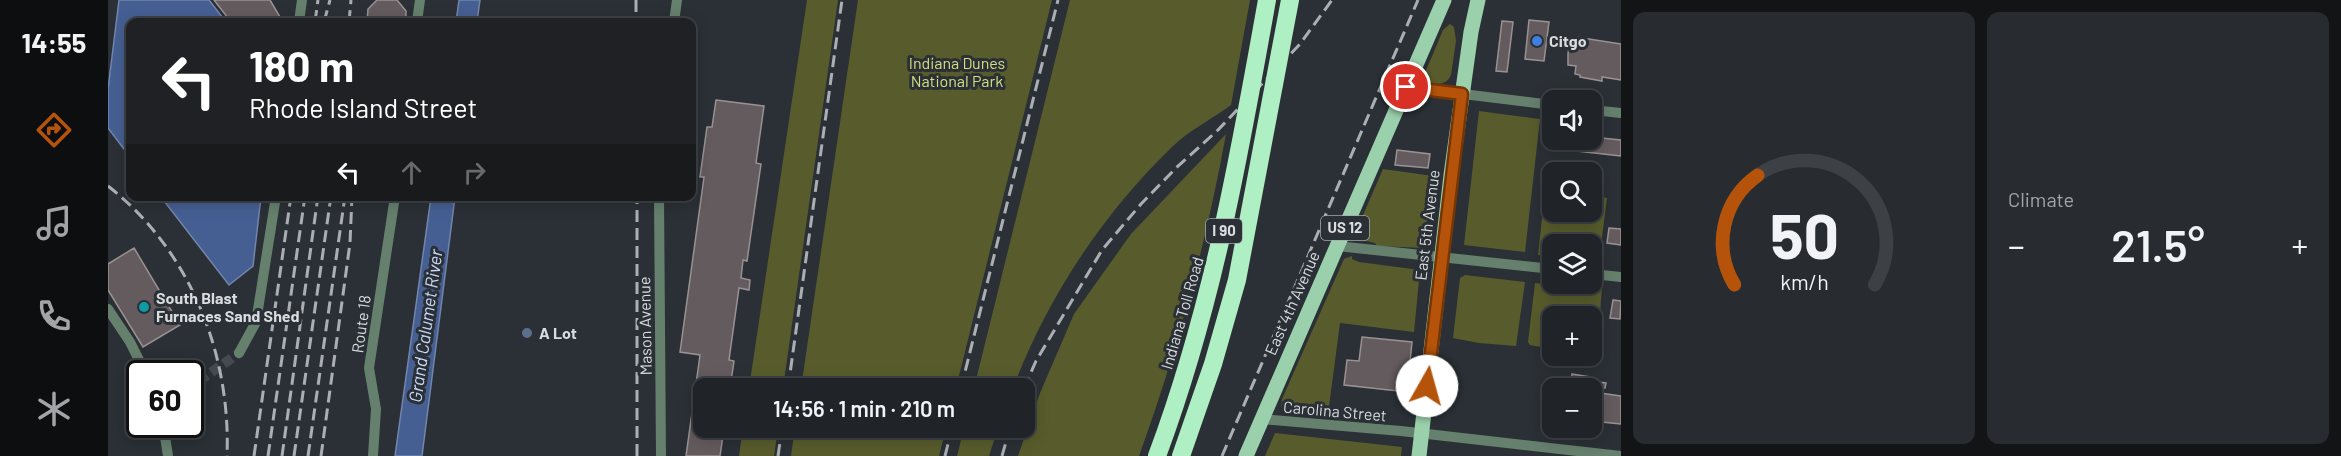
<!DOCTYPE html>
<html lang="en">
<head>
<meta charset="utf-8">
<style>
	:root { --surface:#202428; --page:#282c30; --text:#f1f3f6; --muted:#a2a4a8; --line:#3d4145; --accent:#b45309 }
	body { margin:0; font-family:Barlow,sans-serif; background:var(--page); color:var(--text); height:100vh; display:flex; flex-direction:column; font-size:22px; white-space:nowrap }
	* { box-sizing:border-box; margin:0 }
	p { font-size:20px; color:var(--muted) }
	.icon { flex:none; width:33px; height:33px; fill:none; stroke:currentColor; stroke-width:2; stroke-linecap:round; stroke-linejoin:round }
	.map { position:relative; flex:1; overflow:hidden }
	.side { display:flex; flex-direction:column; gap:12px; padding:12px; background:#121416; width:720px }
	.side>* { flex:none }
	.guide { position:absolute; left:18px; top:18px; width:570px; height:183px; border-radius:12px; box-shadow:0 3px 15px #0003,0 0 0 2px var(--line); background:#202124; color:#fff; overflow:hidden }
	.buttons { position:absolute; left:1434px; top:90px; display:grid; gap:12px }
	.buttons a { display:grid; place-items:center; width:60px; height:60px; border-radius:12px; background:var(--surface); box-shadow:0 3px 15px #0003,0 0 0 2px var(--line); font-size:30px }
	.speed { position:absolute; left:18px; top:360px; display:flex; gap:12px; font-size:30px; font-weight:700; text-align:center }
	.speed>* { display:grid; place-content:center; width:78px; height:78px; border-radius:50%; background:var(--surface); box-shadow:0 3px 15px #0003,0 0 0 2px var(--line); line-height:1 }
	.speed .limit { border:3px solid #111; border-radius:9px; background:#fff; color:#111 }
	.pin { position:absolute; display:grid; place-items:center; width:51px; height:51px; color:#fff; margin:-26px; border:3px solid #fff; border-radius:50%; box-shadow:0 2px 6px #0007 }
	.me { position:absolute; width:66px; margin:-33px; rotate:7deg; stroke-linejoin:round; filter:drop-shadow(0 0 4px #0008) }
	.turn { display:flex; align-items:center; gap:21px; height:126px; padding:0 24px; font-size:27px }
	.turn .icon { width:78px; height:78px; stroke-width:2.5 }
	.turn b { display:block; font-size:42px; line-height:51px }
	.lanes { display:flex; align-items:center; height:57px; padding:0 24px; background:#0003; justify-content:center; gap:30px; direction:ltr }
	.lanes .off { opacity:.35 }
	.big { font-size:45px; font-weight:600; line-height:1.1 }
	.side .card { flex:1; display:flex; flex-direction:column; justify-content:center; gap:9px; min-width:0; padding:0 21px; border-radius:12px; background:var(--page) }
	.side .dial { align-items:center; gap:0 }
	.dial svg { height:156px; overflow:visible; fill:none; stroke:var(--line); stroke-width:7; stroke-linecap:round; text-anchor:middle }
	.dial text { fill:var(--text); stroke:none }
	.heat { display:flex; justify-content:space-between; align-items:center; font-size:33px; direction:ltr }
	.side .tiles { flex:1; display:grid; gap:12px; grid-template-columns:repeat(2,1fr) }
	.trip { position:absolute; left:585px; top:378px; width:342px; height:60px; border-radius:12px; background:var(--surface); box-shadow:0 3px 15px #0003,0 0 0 2px var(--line); font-weight:600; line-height:60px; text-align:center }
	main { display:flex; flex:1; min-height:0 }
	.dock { display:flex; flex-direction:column; width:108px; justify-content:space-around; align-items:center; background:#0d0e10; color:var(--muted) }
	.dock .icon { width:42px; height:42px }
	.dock .selected { color:var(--accent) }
	.dock b { font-size:27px; color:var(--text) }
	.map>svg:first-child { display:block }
	.green { fill:#585c2c }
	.water { fill:#465f93; stroke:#7285aa; stroke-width:1.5 }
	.building { fill:#645b5e; stroke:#9a9193; stroke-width:1.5 }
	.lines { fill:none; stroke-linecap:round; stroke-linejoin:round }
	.minor-tunnel { stroke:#444a4f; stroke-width:10; stroke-dasharray:10 5; stroke-linecap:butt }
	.minor { stroke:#66806e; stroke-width:10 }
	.primary { stroke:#9ad0ab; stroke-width:15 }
	.rail { stroke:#abafb3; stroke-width:3; stroke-dasharray:12 6; stroke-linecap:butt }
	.motorway-bridge { stroke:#aef0c3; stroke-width:18 }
	.route-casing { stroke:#753606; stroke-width:15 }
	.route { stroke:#b45309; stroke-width:10 }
	.shop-dot { fill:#3f7fe0; stroke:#2a3035; stroke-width:2 }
	.culture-dot { fill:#0f9aa8; stroke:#2a3035; stroke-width:2 }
	.service-dot { fill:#5c6f8a; stroke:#2a3035; stroke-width:2 }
	.labels { text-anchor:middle; stroke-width:6; stroke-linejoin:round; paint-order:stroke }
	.shield { fill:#2a3035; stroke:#a4a9ad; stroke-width:1.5 }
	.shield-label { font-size:15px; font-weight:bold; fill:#d9dde0 }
	.poi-label { font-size:16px; font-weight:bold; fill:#d9dde0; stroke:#2a3035; text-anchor:start }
	.park-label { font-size:16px; fill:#d5df80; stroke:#2a3035 }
	.street-label { font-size:16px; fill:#d9dde0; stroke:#2a3035 }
	.water-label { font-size:18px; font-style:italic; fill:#cadafa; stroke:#2a3035 }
</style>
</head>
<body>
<main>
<nav class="dock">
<b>14:55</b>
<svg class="icon selected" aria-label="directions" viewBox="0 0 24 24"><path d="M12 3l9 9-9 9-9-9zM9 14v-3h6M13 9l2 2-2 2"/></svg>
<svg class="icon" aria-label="music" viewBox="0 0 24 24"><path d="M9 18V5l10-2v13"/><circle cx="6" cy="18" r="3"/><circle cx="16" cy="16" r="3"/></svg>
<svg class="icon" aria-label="phone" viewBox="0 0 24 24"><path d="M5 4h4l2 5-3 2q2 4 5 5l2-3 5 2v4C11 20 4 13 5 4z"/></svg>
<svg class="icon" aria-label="climate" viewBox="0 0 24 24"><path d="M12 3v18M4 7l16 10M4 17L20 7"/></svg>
</nav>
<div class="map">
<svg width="1513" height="456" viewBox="0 0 1513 456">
	<rect width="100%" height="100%" fill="#2a3035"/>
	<g class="green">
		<polygon points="699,0 730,0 675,388 641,388"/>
		<polygon points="750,0 944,0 848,388 693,388"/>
		<path d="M962,0H1142L1123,105C1104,119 1080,131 1063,148C994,215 939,298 905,388H866Z"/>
		<path d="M1342,24L1346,27L1348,41L1343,75C1339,84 1331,85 1321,83L1317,73L1335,30Z"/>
		<polygon points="1371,111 1432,119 1417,252 1356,245"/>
		<path d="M1118,134C1098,244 1069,351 1031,456H910L932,393L966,314L1023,234Z"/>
		<polygon points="1275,169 1325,176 1316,248 1269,246 1267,243 1254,240 1250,230 1252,222"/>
		<polygon points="1437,190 1444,191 1444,212 1484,212 1484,196 1499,198 1491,261 1484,260 1484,244 1444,244 1444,256 1430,255"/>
		<polygon points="1244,256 1244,259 1251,262 1312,270 1306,332 1232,323 1220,414 1178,414 1173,407 1174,399 1236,259"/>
		<polygon points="1357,275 1417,282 1408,346 1371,343 1345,338 1352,278"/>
		<path d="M1427,283L1494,290C1491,312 1493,332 1491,355L1484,354V316H1444V349L1422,345L1420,342Z"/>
		<polygon points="635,428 670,428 666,456 631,456"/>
		<polygon points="687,428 838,428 831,456 683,456"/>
		<polygon points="856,428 890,428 881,456 849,456"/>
		<polygon points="1167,433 1294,447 1293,456 1157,456"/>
	</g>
	<g class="water">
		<polygon points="11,0 101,0 118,22 22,22 22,157 0,128 0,89"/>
		<polygon points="351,0 372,0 369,22 348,22"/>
		<polygon points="53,197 153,197 145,266 121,285"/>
		<polygon points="323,197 347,197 314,456 287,456"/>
	</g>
	<g class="building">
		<polygon points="106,0 162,0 175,22 123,22"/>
		<polygon points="269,0 289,0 298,11 298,22 259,22 260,9"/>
		<polygon points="1421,20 1441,22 1436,61 1417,59"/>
		<polygon points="1394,21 1405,22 1399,72 1388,71"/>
		<polygon points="1468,37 1513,44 1513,80 1494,77 1494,81 1472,77 1472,75 1467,74 1468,66 1460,65 1460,54 1462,39 1468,40"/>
		<polygon points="608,100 656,106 648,163 653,164 639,261 635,260 633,278 642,280 641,290 631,288 621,360 626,361 622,388 596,388 596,428 616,428 612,456 578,456 592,355 572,352 596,177 592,177 599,127 604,127"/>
		<polygon points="1484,137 1513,140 1513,156 1451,149 1452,140 1484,140"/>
		<polygon points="1289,150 1322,154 1320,168 1287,165"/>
		<polygon points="1501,228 1513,229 1513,245 1499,243"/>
		<polygon points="26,248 72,325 35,347 0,290 0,264"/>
		<polygon points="1505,300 1513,301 1512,319 1502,318"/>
		<polygon points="1254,337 1304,342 1299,392 1236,385 1239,360 1251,361"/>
		<polygon points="1464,374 1482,377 1482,381 1498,383 1497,388 1492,388 1492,393 1513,396 1513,424 1484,421 1484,388 1463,388"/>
	</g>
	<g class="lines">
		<polyline class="minor-tunnel" points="91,381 131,353"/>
		<g class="minor">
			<polyline points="191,22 194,0"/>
			<polyline points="309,22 312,0"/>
			<polyline points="566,22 569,0"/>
			<polyline points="1298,87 1444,105"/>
			<polyline points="1484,110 1513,113"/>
			<polyline points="551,196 553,456"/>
			<polyline points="1229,246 1444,269"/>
			<polyline points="1484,274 1513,277"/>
			<polyline points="0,309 22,342 38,374"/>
			<polyline points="131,353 148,322 168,196"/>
			<polyline points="82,384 91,381"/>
			<polyline points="1154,419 1293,431 1513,456"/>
			<polyline points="55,424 60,456"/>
			<polyline points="265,456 268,409 261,368 287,196"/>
		</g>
		<g class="primary">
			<polyline points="1138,456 1336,0"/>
			<polyline points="1311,456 1343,175 1363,32 1370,0"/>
		</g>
		<g class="rail">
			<polyline points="528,0 528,22"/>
			<polyline points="207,22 210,0"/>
			<polyline points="216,22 222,0"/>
			<polyline points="241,22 243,0"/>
			<path d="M0,186C82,250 123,354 119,456"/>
			<polyline points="680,388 734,0"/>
			<polyline points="853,388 950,0"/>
			<polyline points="916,388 928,361 994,250 1033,204 1068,168 1110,130 1192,44 1224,0"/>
			<polyline points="146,456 183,196"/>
			<polyline points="160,456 197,196"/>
			<polyline points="174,456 210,196"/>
			<polyline points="186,456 223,196"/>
			<polyline points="200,456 237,196"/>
			<polyline points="213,456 242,243 244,196"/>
			<polyline points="529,456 529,196"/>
			<polyline points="670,456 674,428"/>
			<polyline points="837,456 844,428"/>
			<polyline points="894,456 902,428"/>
			<polyline points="1114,456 1310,0"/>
		</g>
		<g class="motorway-bridge">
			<path d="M1049,456C1105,306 1131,157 1159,0"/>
			<polyline points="1073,456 1105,364 1129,280 1182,0"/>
		</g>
	</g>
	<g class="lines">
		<defs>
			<polyline id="route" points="1298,87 1354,94 1319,386"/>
		</defs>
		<use href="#route" class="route-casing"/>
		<use href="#route" class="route"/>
	</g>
	<circle class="shop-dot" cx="1429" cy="41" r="6"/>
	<circle class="culture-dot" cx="36" cy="307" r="6"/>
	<circle class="service-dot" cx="419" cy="333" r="6"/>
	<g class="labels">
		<g class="shield">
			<rect x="1213" y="216" width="48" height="24" rx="4.5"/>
			<rect x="1098" y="219" width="36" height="24" rx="4.5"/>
		</g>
		<g class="shield-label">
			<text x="1237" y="233">US 12</text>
			<text x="1116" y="236">I 90</text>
		</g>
		<g class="poi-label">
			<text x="1441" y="47">Citgo</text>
			<text x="48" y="304">South Blast<tspan x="48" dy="18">Furnaces Sand Shed</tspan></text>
			<text x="431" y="339">A Lot</text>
		</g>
		<g class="park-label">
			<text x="849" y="69">Indiana Dunes<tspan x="849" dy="18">National Park</tspan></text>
		</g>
		<g class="street-label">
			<text transform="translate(1319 225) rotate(-83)" y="6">East 5th Avenue</text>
			<text transform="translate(1184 303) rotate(-66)" y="6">East 4th Avenue</text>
			<text transform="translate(1074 313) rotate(-74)" y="6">Indiana Toll Road</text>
			<text transform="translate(253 324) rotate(-82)" y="6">Route 18</text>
			<text transform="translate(537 326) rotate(-91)" y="6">Mason Avenue</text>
			<text transform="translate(1227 411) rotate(5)" y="6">Carolina Street</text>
		</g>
		<g class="water-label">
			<text transform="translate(318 326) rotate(-82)" y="6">Grand Calumet River</text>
		</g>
	</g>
</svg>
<div class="buttons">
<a><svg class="icon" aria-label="sound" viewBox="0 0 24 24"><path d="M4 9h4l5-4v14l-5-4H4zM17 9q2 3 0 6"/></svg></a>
<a><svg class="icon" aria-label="search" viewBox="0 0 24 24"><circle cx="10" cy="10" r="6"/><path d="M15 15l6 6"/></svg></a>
<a><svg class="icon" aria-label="layers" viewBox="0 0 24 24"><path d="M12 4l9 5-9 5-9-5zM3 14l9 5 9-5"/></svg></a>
<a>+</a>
<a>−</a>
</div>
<div class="speed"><div class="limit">60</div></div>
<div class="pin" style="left:1298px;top:87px;background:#d93025"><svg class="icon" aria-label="arrive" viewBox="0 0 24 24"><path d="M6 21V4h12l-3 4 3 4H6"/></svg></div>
<svg class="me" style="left:1319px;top:386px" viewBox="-20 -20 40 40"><circle r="19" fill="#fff"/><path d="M0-13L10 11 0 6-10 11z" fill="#b45309"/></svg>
<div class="trip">14:56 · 1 min · 210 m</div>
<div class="guide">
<div class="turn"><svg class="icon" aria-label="left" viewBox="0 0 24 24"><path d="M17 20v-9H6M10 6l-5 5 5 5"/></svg><div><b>180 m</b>Rhode Island Street</div></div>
<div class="lanes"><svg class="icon" aria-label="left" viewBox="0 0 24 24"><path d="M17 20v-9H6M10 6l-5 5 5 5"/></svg><svg class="icon off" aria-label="ahead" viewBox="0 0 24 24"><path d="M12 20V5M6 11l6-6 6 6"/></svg><svg class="icon off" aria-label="right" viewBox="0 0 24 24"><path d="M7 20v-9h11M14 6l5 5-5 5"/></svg></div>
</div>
</div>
<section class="side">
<div class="tiles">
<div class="card dial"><svg viewBox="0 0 100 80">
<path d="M14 69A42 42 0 1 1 86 69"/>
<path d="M14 69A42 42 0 0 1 26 13" stroke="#b45309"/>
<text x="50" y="56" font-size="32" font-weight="700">50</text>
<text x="50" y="72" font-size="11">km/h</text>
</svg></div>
<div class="card"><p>Climate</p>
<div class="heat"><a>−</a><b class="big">21.5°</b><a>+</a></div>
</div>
</div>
</section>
</main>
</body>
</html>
